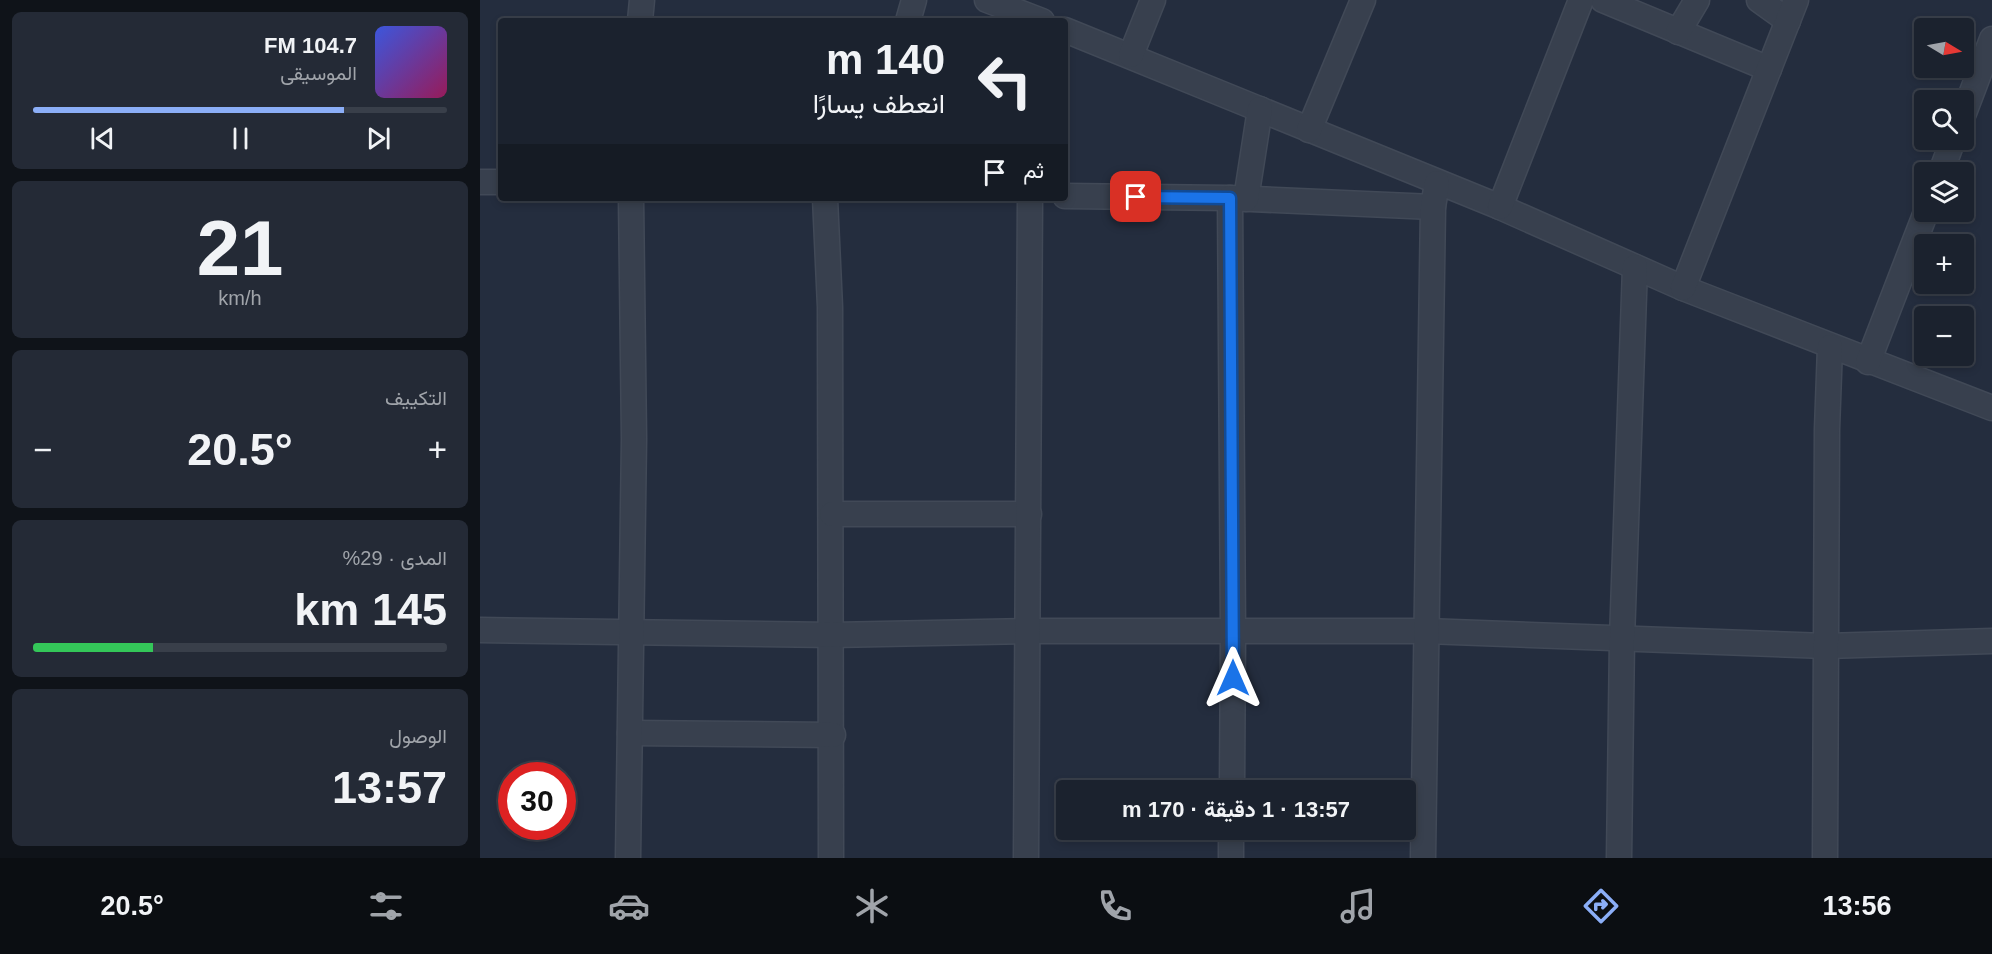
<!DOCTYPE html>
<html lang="ar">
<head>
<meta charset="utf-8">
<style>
	:root { --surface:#1b222e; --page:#242a36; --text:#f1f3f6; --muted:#a0a4aa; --line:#393f4a; --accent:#8baef7 }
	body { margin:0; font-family:Arial,Vazirmatn,sans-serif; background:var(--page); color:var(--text); direction:rtl; height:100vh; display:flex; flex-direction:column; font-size:22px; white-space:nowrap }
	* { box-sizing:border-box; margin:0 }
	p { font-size:20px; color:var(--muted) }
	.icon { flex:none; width:33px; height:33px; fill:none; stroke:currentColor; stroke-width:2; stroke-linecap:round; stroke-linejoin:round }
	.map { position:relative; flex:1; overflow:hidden; direction:ltr }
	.panel { display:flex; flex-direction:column; gap:12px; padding:12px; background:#0f1319; width:480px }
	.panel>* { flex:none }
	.guide { position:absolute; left:18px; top:18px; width:570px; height:183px; border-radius:6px; box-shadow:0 3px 9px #0003,0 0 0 2px var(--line); direction:rtl; background:#1b222e; color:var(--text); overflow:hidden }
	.needle { width:39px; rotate:100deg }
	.fabs { position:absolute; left:1434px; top:18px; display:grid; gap:12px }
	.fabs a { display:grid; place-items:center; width:60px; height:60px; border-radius:6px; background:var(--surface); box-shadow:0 3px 9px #0003,0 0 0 2px var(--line); font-size:30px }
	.speed { position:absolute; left:18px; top:762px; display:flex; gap:12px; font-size:30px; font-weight:700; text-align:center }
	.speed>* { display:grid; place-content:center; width:78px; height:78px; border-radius:50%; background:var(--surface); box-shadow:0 3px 9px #0003,0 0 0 2px var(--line); line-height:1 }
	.speed .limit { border:9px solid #d22; background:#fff; color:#111 }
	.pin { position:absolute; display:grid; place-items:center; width:51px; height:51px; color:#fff; margin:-26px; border-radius:12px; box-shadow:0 3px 9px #0006 }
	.me { position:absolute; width:66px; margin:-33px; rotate:0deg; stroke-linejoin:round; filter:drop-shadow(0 0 4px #0008) }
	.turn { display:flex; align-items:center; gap:21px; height:126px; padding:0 24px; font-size:27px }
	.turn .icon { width:78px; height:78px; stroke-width:2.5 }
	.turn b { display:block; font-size:42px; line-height:51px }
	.then { display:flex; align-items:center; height:57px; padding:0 24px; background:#0003; gap:12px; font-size:22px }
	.big { font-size:45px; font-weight:700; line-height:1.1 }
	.panel .widget { flex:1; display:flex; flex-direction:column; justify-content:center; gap:9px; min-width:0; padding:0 21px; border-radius:9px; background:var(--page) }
	.panel .dial { align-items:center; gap:0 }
	.dial b { font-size:78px; line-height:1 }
	.song { display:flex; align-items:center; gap:18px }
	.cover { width:72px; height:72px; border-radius:9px; background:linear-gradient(135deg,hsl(230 70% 55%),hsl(330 70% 35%)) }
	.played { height:6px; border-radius:3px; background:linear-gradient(90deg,var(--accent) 75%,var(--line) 75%) }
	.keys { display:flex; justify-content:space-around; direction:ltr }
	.heat { display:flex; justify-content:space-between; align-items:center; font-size:33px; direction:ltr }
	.charge { height:9px; border-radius:4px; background:linear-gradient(90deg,#34c759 29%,var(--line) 0) }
	.trip { position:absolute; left:576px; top:780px; width:360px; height:60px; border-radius:6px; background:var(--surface); box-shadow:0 3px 9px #0003,0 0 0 2px var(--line); font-weight:700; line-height:60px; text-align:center; direction:rtl }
	.tab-bar { display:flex; height:96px; justify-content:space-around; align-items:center; background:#0b0e12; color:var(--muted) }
	.tab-bar .icon { width:42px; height:42px }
	.tab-bar .selected { color:var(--accent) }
	.tab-bar b { font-size:27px; color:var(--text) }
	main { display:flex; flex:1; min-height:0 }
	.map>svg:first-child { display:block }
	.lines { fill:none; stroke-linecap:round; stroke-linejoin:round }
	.minor-casing { stroke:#414957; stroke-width:27 }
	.minor { stroke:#38404e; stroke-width:24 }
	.route-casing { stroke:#114b97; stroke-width:15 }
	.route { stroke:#1a73e8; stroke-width:10 }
</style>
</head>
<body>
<main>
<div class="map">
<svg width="1512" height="858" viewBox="0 0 1512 858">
	<rect width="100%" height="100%" fill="#242d3e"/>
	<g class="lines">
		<defs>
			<g id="minor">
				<polyline points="507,0 562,21"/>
				<polyline points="1123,0 1289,69"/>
				<polyline points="1279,0 1308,21"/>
				<polyline points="160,21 162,0"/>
				<polyline points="428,21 434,0"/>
				<polyline points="585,30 1020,207 1203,288 1512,408"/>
				<polyline points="1198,32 1217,0"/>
				<polyline points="651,55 673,0"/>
				<polyline points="1484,113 1512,39"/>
				<polyline points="829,130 883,0"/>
				<polyline points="1461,172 1473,140"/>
				<polyline points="0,182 21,182"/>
				<polyline points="585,196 750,198 953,207"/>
				<polyline points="345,198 350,307 351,858"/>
				<polyline points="750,198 753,633 752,790"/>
				<polyline points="766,199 780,109"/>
				<polyline points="1020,207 1101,0"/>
				<polyline points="1203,288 1316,0"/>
				<polyline points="1388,362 1446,212"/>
				<polyline points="352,514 549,514"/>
				<polyline points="0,630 352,635 548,631 946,631 1346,646 1512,641"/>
				<polyline points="150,733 353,735"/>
				<polyline points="148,858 154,439 151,198"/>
				<polyline points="546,858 550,198"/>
				<polyline points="751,858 751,830"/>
				<polyline points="943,858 953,207 957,183"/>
				<polyline points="1139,858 1142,639 1155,267"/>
				<polyline points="1345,858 1347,429 1350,347"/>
			</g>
		</defs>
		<use href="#minor" class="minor-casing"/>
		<use href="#minor" class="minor"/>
	</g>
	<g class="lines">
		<defs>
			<polyline id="route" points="656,197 750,198 753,678"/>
		</defs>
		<use href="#route" class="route-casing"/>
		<use href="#route" class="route"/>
	</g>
</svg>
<div class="fabs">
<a><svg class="needle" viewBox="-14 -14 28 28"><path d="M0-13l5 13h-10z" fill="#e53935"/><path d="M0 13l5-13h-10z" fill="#a0a4aa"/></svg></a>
<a><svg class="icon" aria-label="search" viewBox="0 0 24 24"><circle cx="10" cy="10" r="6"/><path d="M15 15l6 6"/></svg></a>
<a><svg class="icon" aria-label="layers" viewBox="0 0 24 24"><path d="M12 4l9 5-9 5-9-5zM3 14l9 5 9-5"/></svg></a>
<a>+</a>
<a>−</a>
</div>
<div class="speed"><div class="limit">30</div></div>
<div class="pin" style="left:656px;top:197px;background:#d93025"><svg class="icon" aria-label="arrive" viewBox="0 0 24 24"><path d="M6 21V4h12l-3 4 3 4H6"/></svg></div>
<svg class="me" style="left:753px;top:678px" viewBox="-20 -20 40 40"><path d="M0-17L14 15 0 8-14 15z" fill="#1a73e8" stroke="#fff" stroke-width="4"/></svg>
<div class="trip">13:57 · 1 دقيقة · 170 m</div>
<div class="guide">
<div class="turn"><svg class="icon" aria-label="left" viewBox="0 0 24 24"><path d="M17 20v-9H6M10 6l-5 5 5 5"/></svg><div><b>140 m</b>انعطف يسارًا</div></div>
<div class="then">ثم<svg class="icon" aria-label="arrive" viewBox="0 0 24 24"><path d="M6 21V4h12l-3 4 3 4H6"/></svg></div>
</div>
</div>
<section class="panel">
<div class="widget">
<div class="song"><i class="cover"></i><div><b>104.7 FM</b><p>الموسيقى</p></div></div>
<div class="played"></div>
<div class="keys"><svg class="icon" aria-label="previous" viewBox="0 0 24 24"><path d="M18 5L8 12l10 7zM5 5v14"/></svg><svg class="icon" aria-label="pause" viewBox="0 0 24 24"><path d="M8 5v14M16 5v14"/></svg><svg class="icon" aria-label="next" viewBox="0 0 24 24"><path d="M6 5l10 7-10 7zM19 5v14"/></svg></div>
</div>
<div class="widget dial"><b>21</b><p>km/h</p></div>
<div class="widget"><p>التكييف</p>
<div class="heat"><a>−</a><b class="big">20.5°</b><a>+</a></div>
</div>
<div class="widget"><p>المدى · 29%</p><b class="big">145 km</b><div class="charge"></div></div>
<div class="widget"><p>الوصول</p><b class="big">13:57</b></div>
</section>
</main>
<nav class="tab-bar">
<b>13:56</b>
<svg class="icon selected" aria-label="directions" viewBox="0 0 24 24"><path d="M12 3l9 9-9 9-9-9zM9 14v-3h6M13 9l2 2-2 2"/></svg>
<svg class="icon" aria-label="music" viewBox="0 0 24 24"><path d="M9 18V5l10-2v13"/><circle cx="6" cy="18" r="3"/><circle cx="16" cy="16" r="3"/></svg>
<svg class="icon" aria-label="phone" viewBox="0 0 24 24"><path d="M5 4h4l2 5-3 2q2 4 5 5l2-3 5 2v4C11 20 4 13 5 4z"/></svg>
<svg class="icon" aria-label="climate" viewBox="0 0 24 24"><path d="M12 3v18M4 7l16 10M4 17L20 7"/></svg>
<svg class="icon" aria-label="car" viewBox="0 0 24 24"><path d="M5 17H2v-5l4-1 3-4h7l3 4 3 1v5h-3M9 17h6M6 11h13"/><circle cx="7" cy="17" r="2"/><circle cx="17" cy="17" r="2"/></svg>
<svg class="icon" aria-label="filters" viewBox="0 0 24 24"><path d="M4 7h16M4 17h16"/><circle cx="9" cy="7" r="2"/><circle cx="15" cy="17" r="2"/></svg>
<b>20.5°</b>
</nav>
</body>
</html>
